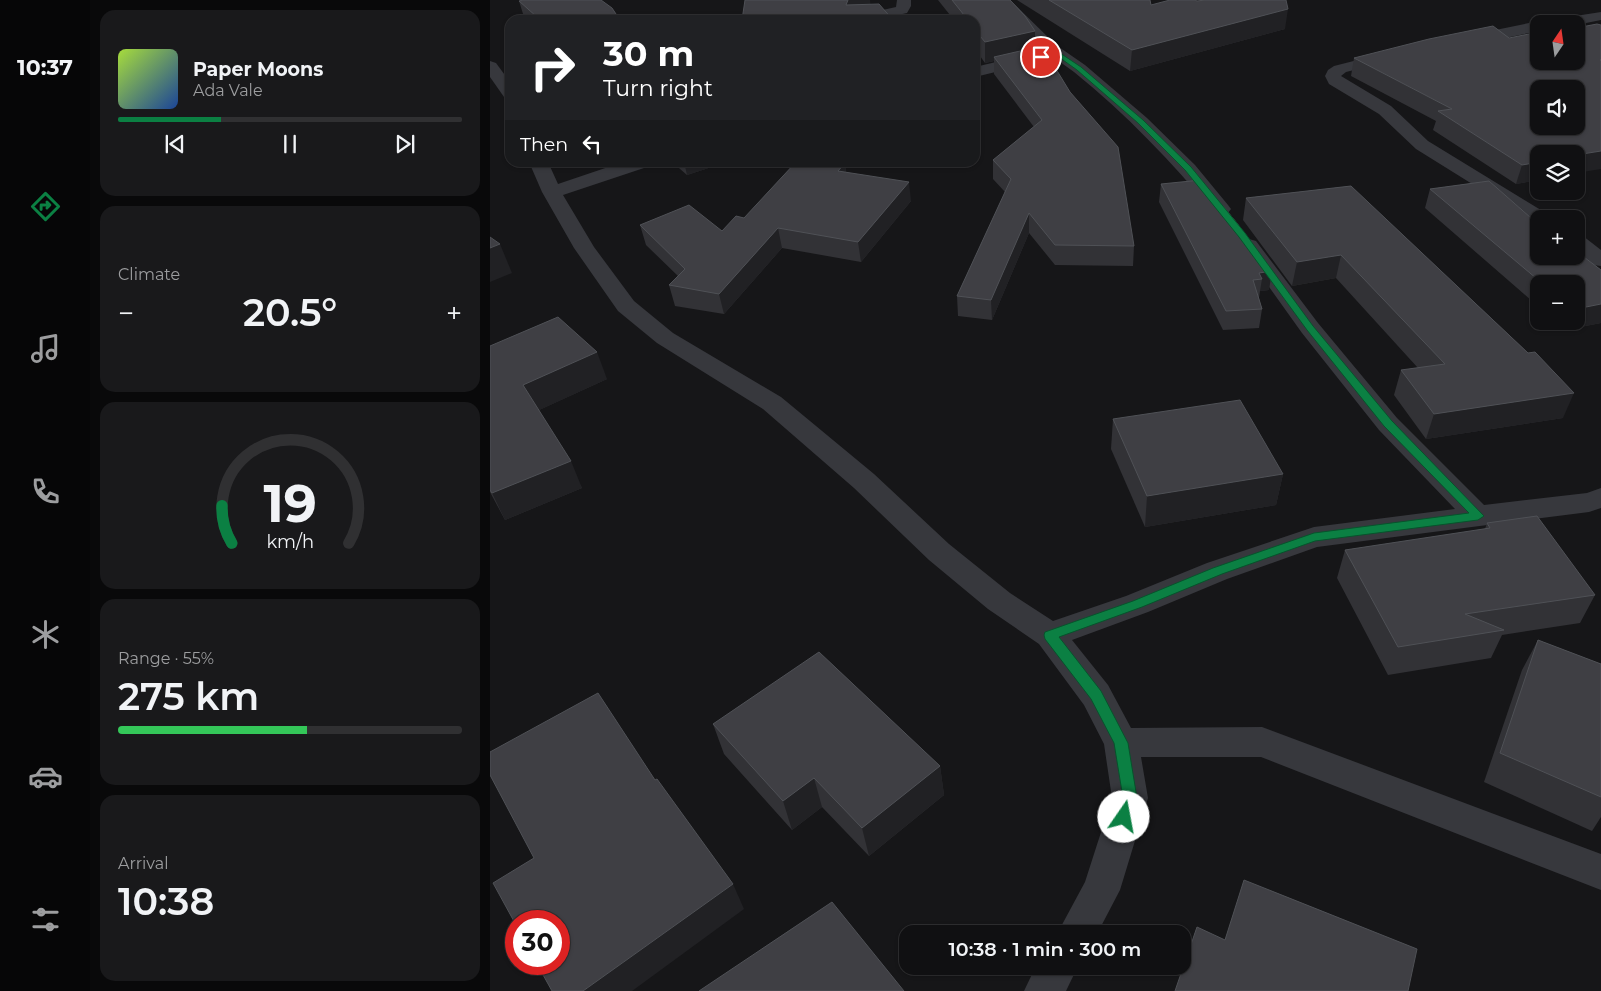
<!DOCTYPE html>
<html lang="en">
<head>
<meta charset="utf-8">
<style>
	:root { --surface:#101012; --page:#19191b; --text:#f1f3f6; --muted:#9c9d9f; --line:#303032; --accent:#0b8043 }
	body { margin:0; font-family:Montserrat,sans-serif; background:var(--page); color:var(--text); height:100vh; display:flex; flex-direction:column; font-size:19px; white-space:nowrap }
	* { box-sizing:border-box; margin:0 }
	p { font-size:16px; color:var(--muted) }
	.icon { flex:none; width:28px; height:28px; fill:none; stroke:currentColor; stroke-width:2; stroke-linecap:round; stroke-linejoin:round }
	.map { position:relative; flex:1; overflow:hidden }
	.details { display:flex; flex-direction:column; gap:10px; padding:10px; background:#09090a; width:400px }
	.details>* { flex:none }
	.banner { position:absolute; left:15px; top:15px; width:475px; height:152px; border-radius:15px; box-shadow:0 1px 4px #0004,0 0 0 1px var(--line); background:#202124; color:#fff; overflow:hidden }
	.needle { width:32px; rotate:13deg }
	.buttons { position:absolute; left:1040px; top:15px; display:grid; gap:10px }
	.buttons a { display:grid; place-items:center; width:55px; height:55px; border-radius:10px; background:var(--surface); box-shadow:0 1px 4px #0004,0 0 0 1px var(--line); font-size:25px }
	.speed { position:absolute; left:15px; top:910px; display:flex; gap:10px; font-size:25px; font-weight:700; text-align:center }
	.speed>* { display:grid; place-content:center; width:65px; height:65px; border-radius:50%; background:var(--surface); box-shadow:0 1px 4px #0004,0 0 0 1px var(--line); line-height:1 }
	.speed .limit { border:8px solid #d22; background:#fff; color:#111 }
	.pin { position:absolute; display:grid; place-items:center; width:42px; height:42px; color:#fff; margin:-21px; border:2px solid #fff; border-radius:50%; box-shadow:0 1px 5px #0007 }
	.me { position:absolute; width:55px; margin:-28px; rotate:12deg; stroke-linejoin:round; filter:drop-shadow(0 0 4px #0008) }
	.turn { display:flex; align-items:center; gap:18px; height:105px; padding:0 15px; font-size:22px }
	.turn .icon { width:65px; height:65px; stroke-width:2.5 }
	.turn b { display:block; font-size:35px; line-height:42px }
	.then { display:flex; align-items:center; height:48px; padding:0 15px; background:#0003; gap:10px; font-size:19px }
	.big { font-size:38px; font-weight:600; line-height:1.1 }
	.details .tile { flex:1; display:flex; flex-direction:column; justify-content:center; gap:8px; min-width:0; padding:0 18px; border-radius:15px; background:var(--page) }
	.details .dial { align-items:center; gap:0 }
	.dial svg { height:130px; overflow:visible; fill:none; stroke:var(--line); stroke-width:7; stroke-linecap:round; text-anchor:middle }
	.dial text { fill:var(--text); stroke:none }
	.song { display:flex; align-items:center; gap:15px }
	.cover { width:60px; height:60px; border-radius:8px; background:linear-gradient(135deg,hsl(80 70% 55%),hsl(220 70% 35%)) }
	.played { height:5px; border-radius:2px; background:linear-gradient(90deg,var(--accent) 30%,var(--line) 30%) }
	.keys { display:flex; justify-content:space-around; direction:ltr }
	.heat { display:flex; justify-content:space-between; align-items:center; font-size:28px; direction:ltr }
	.charge { height:8px; border-radius:4px; background:linear-gradient(90deg,#34c759 55%,var(--line) 0) }
	.trip { position:absolute; left:409px; top:925px; width:292px; height:50px; border-radius:15px; background:var(--surface); box-shadow:0 1px 4px #0004,0 0 0 1px var(--line); font-weight:600; line-height:50px; text-align:center }
	main { display:flex; flex:1; min-height:0 }
	.tabs { display:flex; flex-direction:column; width:90px; justify-content:space-around; align-items:center; background:#060607; color:var(--muted) }
	.tabs .icon { width:35px; height:35px }
	.tabs .selected { color:var(--accent) }
	.tabs b { font-size:22px; color:var(--text) }
	.map>svg:first-child { display:block }
	.lines { fill:none; stroke-linecap:round; stroke-linejoin:round }
	.street { fill:#37383d; fill-rule:evenodd }
	.wall { fill:#323236 }
	.shaded-wall { fill:#212124 }
	.building { fill:#3f3f44; stroke:#4f5156; fill-rule:evenodd }
	.route { fill:#0b8043; stroke:#07532c }
</style>
</head>
<body>
<main>
<nav class="tabs">
<b>10:37</b>
<svg class="icon selected" aria-label="directions" viewBox="0 0 24 24"><path d="M12 3l9 9-9 9-9-9zM9 14v-3h6M13 9l2 2-2 2"/></svg>
<svg class="icon" aria-label="music" viewBox="0 0 24 24"><path d="M9 18V5l10-2v13"/><circle cx="6" cy="18" r="3"/><circle cx="16" cy="16" r="3"/></svg>
<svg class="icon" aria-label="phone" viewBox="0 0 24 24"><path d="M5 4h4l2 5-3 2q2 4 5 5l2-3 5 2v4C11 20 4 13 5 4z"/></svg>
<svg class="icon" aria-label="climate" viewBox="0 0 24 24"><path d="M12 3v18M4 7l16 10M4 17L20 7"/></svg>
<svg class="icon" aria-label="car" viewBox="0 0 24 24"><path d="M5 17H2v-5l4-1 3-4h7l3 4 3 1v5h-3M9 17h6M6 11h13"/><circle cx="7" cy="17" r="2"/><circle cx="17" cy="17" r="2"/></svg>
<svg class="icon" aria-label="filters" viewBox="0 0 24 24"><path d="M4 7h16M4 17h16"/><circle cx="9" cy="7" r="2"/><circle cx="15" cy="17" r="2"/></svg>
</nav>
<section class="details">
<div class="tile">
<div class="song"><i class="cover"></i><div><b>Paper Moons</b><p>Ada Vale</p></div></div>
<div class="played"></div>
<div class="keys"><svg class="icon" aria-label="previous" viewBox="0 0 24 24"><path d="M18 5L8 12l10 7zM5 5v14"/></svg><svg class="icon" aria-label="pause" viewBox="0 0 24 24"><path d="M8 5v14M16 5v14"/></svg><svg class="icon" aria-label="next" viewBox="0 0 24 24"><path d="M6 5l10 7-10 7zM19 5v14"/></svg></div>
</div>
<div class="tile"><p>Climate</p>
<div class="heat"><a>−</a><b class="big">20.5°</b><a>+</a></div>
</div>
<div class="tile dial"><svg viewBox="0 0 100 80">
<path d="M14 69A42 42 0 1 1 86 69"/>
<path d="M14 69A42 42 0 0 1 8 46" stroke="#0b8043"/>
<text x="50" y="56" font-size="32" font-weight="700">19</text>
<text x="50" y="72" font-size="11">km/h</text>
</svg></div>
<div class="tile"><p>Range · 55%</p><b class="big">275 km</b><div class="charge"></div></div>
<div class="tile"><p>Arrival</p><b class="big">10:38</b></div>
</section>
<div class="map">
<svg width="1111" height="991" viewBox="0 0 1111 991">
	<rect width="100%" height="100%" fill="#161618"/>
	<g class="lines">
		<g class="street">
			<polygon points="407,0 421,0 421,6 417,13 386,20 359,20 361,17 406,7"/>
			<path d="M505,0H520L566,45L595,65L657,118L705,165L738,205L741,209L738,213L731,215L724,213C682,162 636,114 584,72C575,65 565,59 556,52C537,38 518,19 505,0Z"/>
			<polygon points="1111,12 1111,20 1086,25 1059,24 1061,21 1066,19"/>
			<polygon points="1049,21 1055,24 1049,24 1049,31 976,46 971,44 968,41 971,38 976,36"/>
			<polygon points="899,52 905,54 907,57 905,60 856,72 851,76 901,106 938,141 1059,215 1062,219 1049,219 1049,224 1045,223 926,149 889,114 839,84 835,76 838,70 844,66"/>
			<polygon points="540,54 546,56 548,59 546,62 485,77 485,67"/>
			<polygon points="0,61 6,63 20,82 20,98 14,97 0,77"/>
			<polygon points="39,162 58,162 68,184 133,162 162,162 160,166 73,195 104,247 144,301 183,333 291,397 384,474 459,544 520,593 563,621 636,596 717,563 824,527 965,509 889,430 812,333 749,245 752,241 759,239 766,241 828,323 907,418 994,505 1097,493 1111,488 1111,508 1099,512 827,547 737,579 658,612 582,640 618,685 641,728 772,727 1111,854 1111,890 771,757 651,757 658,798 630,890 607,934 567,934 595,882 622,798 614,744 594,705 549,644 498,609 439,560 364,488 273,409 167,343 128,311 84,248 52,192"/>
			<polygon points="1086,234 1093,236 1111,250 1111,266 1103,265 1086,251"/>
			<polygon points="546,966 588,966 576,991 534,991"/>
		</g>
	</g>
	<g class="wall">
		<polygon points="448,0 520,0 545,31 545,47 644,246 643,266 565,265 539,233 502,320 468,316 467,296 515,192 503,179 503,160 544,127 504,74 504,61 495,63 485,49 485,20 464,20"/>
		<polygon points="527,0 660,0 661,5 795,29 640,71"/>
		<polygon points="29,1 122,8 37,20 34,17"/>
		<polygon points="864,58 1049,154 1049,180 1026,184 943,130 946,121 861,76"/>
		<polygon points="182,162 237,162 197,175"/>
		<polygon points="355,163 356,172 421,201 371,262 292,248 234,314 185,306 179,285 188,276 156,245 150,225 232,231 254,218"/>
		<polygon points="999,181 1049,225 1049,256 1086,256 1086,251 1111,270 1111,323 1075,330 1065,321 1086,321 1086,284 1049,284 1049,307 935,208 940,189"/>
		<polygon points="671,184 730,205 779,290 770,291 769,298 772,309 769,328 733,330 669,202"/>
		<polygon points="861,186 1073,418 936,439 904,395 911,370 928,368 846,278 802,286 753,220 756,198"/>
		<polygon points="0,346 117,379 49,410 92,488 15,520 0,492"/>
		<polygon points="623,419 793,474 786,505 655,527 621,449"/>
		<polygon points="997,523 1105,595 1090,623 1012,635 1001,658 898,675 847,578 855,550 995,529"/>
		<polygon points="1048,640 1111,664 1111,817 1102,831 994,782 1032,670"/>
		<polygon points="223,724 450,766 454,795 379,856 332,807 302,830 234,754"/>
	</g>
	<g class="shaded-wall">
		<polygon points="358,0 380,0 381,11 356,5"/>
		<polygon points="798,9 795,29 640,71 642,50"/>
		<polygon points="545,31 545,51 504,57 504,61 495,63 495,42"/>
		<polygon points="1111,151 1111,169 1086,173 1086,155"/>
		<polygon points="194,162 237,162 197,175"/>
		<polygon points="1049,162 1049,180 1026,184 1032,165"/>
		<polygon points="355,163 357,182 348,171"/>
		<polygon points="419,182 421,201 371,262 368,242"/>
		<polygon points="539,213 539,233 502,320 501,300"/>
		<polygon points="288,228 292,248 234,314 229,294"/>
		<polygon points="10,244 22,273 0,282 0,248"/>
		<polygon points="851,255 846,278 802,286 807,262"/>
		<polygon points="782,271 779,290 770,291 772,279 769,273"/>
		<polygon points="1111,304 1111,323 1075,330 1079,321 1086,321 1086,309"/>
		<polygon points="107,352 117,379 45,412 33,385"/>
		<polygon points="1084,393 1073,418 936,439 944,414"/>
		<polygon points="81,461 92,488 15,520 2,493"/>
		<polygon points="793,474 786,505 655,527 657,496"/>
		<polygon points="450,766 454,795 379,856 372,828"/>
		<polygon points="324,778 332,807 302,830 293,801"/>
		<polygon points="243,884 254,909 142,991 93,991"/>
	</g>
	<g class="building">
		<polygon points="33,0 111,0 122,8 130,20 37,20 47,17 29,1"/>
		<polygon points="255,0 358,0 356,5 389,4 403,20 252,20"/>
		<polygon points="462,0 520,0 535,16 545,31 495,42 485,30 485,20 478,20"/>
		<polygon points="559,0 660,0 661,5 680,0 705,0 707,1 715,0 796,0 798,9 642,50"/>
		<path d="M1107,24L1111,25V59L1110,60L1111,61V151L1086,155V154H1049V162L1032,165L948,111L962,109L864,58L939,39L1003,26L1019,38L1049,32V61H1086V28ZM1049,89H1086V126H1049Z"/>
		<polygon points="552,46 580,92 628,147 644,246 565,245 539,213 501,300 467,296 521,179 503,160 552,120 504,57"/>
		<polygon points="306,162 355,163 348,171 419,182 368,242 288,228 229,294 179,285 195,269 150,225 199,205 232,231 246,216 254,218"/>
		<polygon points="711,180 730,205 732,205 746,222 782,271 769,273 772,279 763,280 772,309 736,311 671,184"/>
		<polygon points="999,181 1049,225 1049,256 1086,256 1086,251 1111,270 1111,304 1086,309 1086,284 1053,284 940,189"/>
		<polygon points="861,186 1038,353 1045,352 1084,393 944,414 911,370 955,364 851,255 807,262 756,198"/>
		<polygon points="0,237 10,244 0,248"/>
		<polygon points="68,317 107,352 33,385 81,461 2,493 0,490 0,346"/>
		<polygon points="750,400 793,474 657,496 623,419"/>
		<polygon points="1047,516 1105,595 975,614 1014,630 908,647 855,550 1000,528 997,523"/>
		<polygon points="1048,640 1111,664 1111,797 1010,753"/>
		<polygon points="329,652 450,766 372,828 324,778 293,801 223,724"/>
		<polygon points="108,693 165,780 167,779 243,884 93,991 62,991 47,964 69,964 69,921 26,921 26,925 3,883 44,858 0,775 0,752"/>
		<polygon points="754,880 927,949 918,991 685,991 707,927 735,940"/>
		<polygon points="342,902 414,991 209,991"/>
	</g>
	<polygon class="route" points="567,51 591,67 653,120 701,167 755,233 823,326 902,421 994,516 988,520 825,541 732,574 652,607 569,637 611,691 638,743 647,798 640,821 634,823 629,821 627,817 633,798 624,743 601,699 555,639 554,635 555,632 643,601 723,568 824,533 979,513 894,426 817,330 749,237 695,170 648,123 587,70 566,55 551,59 548,57"/>
</svg>
<div class="buttons">
<a><svg class="needle" viewBox="-14 -14 28 28"><path d="M0-13l5 13h-10z" fill="#e53935"/><path d="M0 13l5-13h-10z" fill="#9c9d9f"/></svg></a>
<a><svg class="icon" aria-label="sound" viewBox="0 0 24 24"><path d="M4 9h4l5-4v14l-5-4H4zM17 9q2 3 0 6"/></svg></a>
<a><svg class="icon" aria-label="layers" viewBox="0 0 24 24"><path d="M12 4l9 5-9 5-9-5zM3 14l9 5 9-5"/></svg></a>
<a>+</a>
<a>−</a>
</div>
<div class="speed"><div class="limit">30</div></div>
<div class="pin" style="left:551px;top:57px;background:#d93025"><svg class="icon" aria-label="arrive" viewBox="0 0 24 24"><path d="M6 21V4h12l-3 4 3 4H6"/></svg></div>
<svg class="me" style="left:634px;top:817px" viewBox="-20 -20 40 40"><circle r="19" fill="#fff"/><path d="M0-13L10 11 0 6-10 11z" fill="#0b8043"/></svg>
<div class="trip">10:38 · 1 min · 300 m</div>
<div class="banner">
<div class="turn"><svg class="icon" aria-label="right" viewBox="0 0 24 24"><path d="M7 20v-9h11M14 6l5 5-5 5"/></svg><div><b>30 m</b>Turn right</div></div>
<div class="then">Then<svg class="icon" aria-label="left" viewBox="0 0 24 24"><path d="M17 20v-9H6M10 6l-5 5 5 5"/></svg></div>
</div>
</div>
</main>
</body>
</html>
